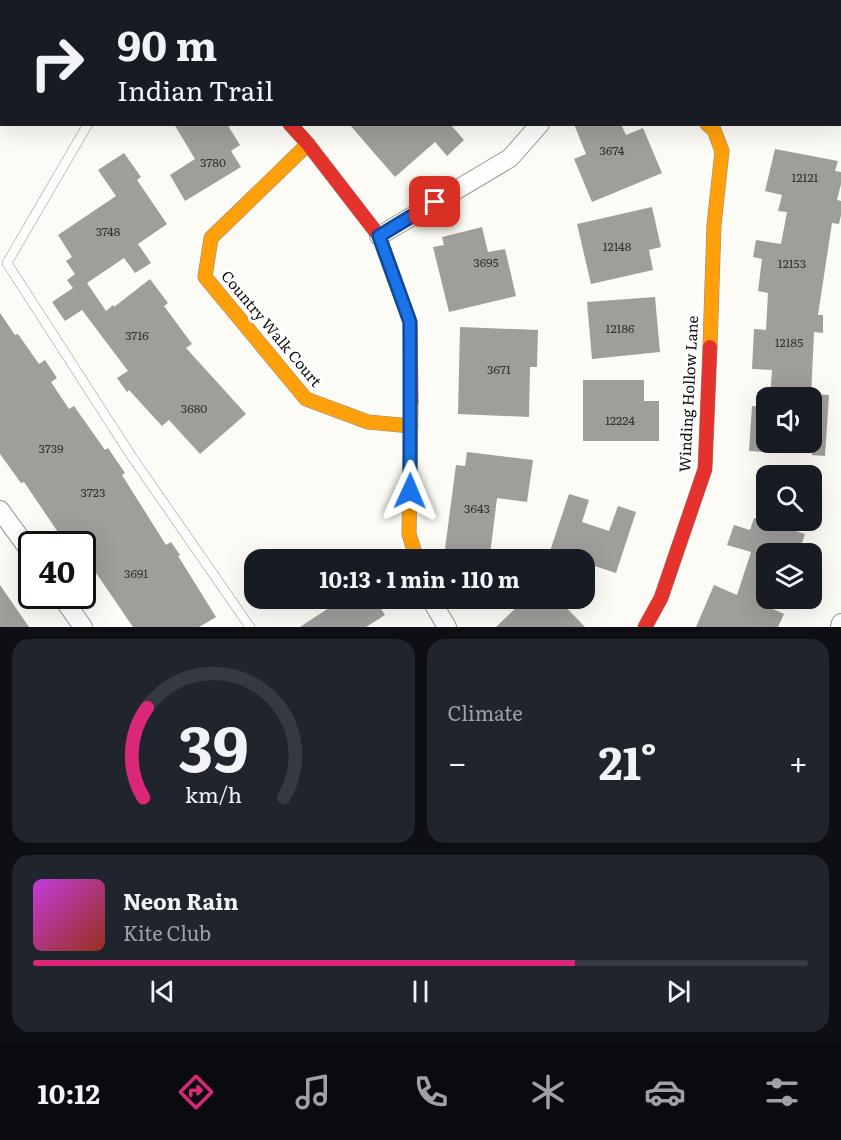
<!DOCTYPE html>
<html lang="en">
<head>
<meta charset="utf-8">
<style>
	:root { --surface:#171b24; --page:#20242c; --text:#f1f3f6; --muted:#9ea1a6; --line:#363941; --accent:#db2777 }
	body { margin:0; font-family:Literata,serif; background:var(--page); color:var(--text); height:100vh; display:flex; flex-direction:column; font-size:22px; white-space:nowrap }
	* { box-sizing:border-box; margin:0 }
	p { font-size:20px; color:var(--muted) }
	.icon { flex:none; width:33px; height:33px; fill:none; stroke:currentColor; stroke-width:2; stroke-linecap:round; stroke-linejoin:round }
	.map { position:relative; height:627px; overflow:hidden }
	.details { display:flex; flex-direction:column; gap:12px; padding:12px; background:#0d0f14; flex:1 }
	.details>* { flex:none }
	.guide { position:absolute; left:0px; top:0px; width:842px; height:126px; box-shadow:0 6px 24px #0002; background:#171b24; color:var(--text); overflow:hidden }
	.buttons { position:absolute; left:756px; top:387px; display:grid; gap:12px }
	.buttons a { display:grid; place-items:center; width:66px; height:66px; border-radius:12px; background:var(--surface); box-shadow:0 6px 24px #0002; font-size:30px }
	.speed { position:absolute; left:18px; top:531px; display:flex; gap:12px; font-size:30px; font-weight:700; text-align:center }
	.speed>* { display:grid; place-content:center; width:78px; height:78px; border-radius:50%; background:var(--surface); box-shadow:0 6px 24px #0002; line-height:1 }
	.speed .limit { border:3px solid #111; border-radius:9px; background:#fff; color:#111 }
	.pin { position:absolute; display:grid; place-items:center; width:51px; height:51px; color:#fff; margin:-26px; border-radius:12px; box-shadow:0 3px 9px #0006 }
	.me { position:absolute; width:66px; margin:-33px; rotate:1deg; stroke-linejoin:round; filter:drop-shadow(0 0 4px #0008) }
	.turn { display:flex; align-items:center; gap:21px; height:126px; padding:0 18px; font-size:27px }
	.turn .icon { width:78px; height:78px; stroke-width:2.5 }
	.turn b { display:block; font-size:42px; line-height:51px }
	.big { font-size:45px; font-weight:700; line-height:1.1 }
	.details .card { flex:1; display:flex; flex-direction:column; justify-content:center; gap:9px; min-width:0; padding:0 21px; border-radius:18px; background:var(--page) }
	.details .dial { align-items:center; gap:0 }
	.dial svg { height:156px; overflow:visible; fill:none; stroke:var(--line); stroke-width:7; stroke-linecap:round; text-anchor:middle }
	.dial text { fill:var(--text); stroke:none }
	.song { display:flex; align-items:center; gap:18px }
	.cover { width:72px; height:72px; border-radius:9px; background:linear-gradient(135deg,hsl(290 70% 55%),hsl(10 70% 35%)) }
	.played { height:6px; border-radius:3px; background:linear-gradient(90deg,var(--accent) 70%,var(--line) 70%) }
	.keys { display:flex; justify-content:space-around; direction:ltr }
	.heat { display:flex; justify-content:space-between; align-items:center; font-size:33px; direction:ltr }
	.details .tiles { flex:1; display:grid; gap:12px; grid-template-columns:1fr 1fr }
	.card:last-child { grid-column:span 2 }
	.trip { position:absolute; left:244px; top:549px; width:351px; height:60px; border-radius:18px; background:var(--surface); box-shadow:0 6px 24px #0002; font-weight:700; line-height:60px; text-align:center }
	.dock { display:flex; height:96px; justify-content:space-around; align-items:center; background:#090b0e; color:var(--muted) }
	.dock .icon { width:42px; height:42px }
	.dock .active { color:var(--accent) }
	.dock b { font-size:27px; color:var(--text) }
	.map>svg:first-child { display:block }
	.building { fill:#a09e9a }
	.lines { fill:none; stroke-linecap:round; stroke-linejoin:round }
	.lane-casing { stroke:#969593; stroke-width:10 }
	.street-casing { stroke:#969593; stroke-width:20 }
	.slow-casing { stroke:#8c8c89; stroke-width:15 }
	.jam-casing { stroke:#8c8c89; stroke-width:15 }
	.lane { stroke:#fffefe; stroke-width:9 }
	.street { stroke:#fffefe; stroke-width:18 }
	.slow { stroke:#ff9f0a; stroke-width:14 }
	.jam { stroke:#e5322d; stroke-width:14 }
	.route-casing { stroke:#114b97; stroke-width:15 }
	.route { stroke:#1a73e8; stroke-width:10 }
	.labels { text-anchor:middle; stroke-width:6; stroke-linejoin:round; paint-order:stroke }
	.number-label { font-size:12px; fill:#333332 }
	.street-label { font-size:15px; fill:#0f0f0f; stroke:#fff }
</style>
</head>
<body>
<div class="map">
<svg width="841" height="627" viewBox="0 0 841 627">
	<rect width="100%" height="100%" fill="#fcfbf5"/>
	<g class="building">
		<polygon points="174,124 227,124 240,145 231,151 241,167 185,201 170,175 195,159"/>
		<polygon points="349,124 450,124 464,140 447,156 435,142 395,177"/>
		<polygon points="574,124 621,124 626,135 643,128 662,173 592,202 574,159 586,154"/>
		<polygon points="775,149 838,161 835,171 841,172 841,184 837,200 841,201 841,215 839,224 832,223 818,315 823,315 823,333 814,332 811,398 770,398 772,370 752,369 754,329 766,330 768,293 758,291 762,259 753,257 756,240 781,244 787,212 778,211 782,195 765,191"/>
		<polygon points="124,153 141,177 137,180 167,224 138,244 151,263 135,273 124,258 87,283 106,311 113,305 114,307 150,279 168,303 164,306 192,344 186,348 246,414 200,454 169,420 162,426 129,390 127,392 117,378 128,371 82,310 65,321 52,302 73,288 67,280 75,274 66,261 72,257 58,235 116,196 98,170"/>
		<polygon points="652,207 661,247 649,250 653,270 591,284 577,224"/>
		<polygon points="482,227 488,252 505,249 516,296 449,312 433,247 444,245 442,237"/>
		<polygon points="655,297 660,352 592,359 587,302"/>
		<polygon points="0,313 15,335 18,334 39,364 45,360 57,378 51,382 69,409 74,406 105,450 108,448 125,473 122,475 166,545 171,542 180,555 178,556 216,617 199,627 133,627 94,570 91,571 82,558 82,544 66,544 24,482 21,483 0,454"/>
		<polygon points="460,327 538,330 537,367 530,367 529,417 458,414"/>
		<polygon points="583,380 644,380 644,401 659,401 659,441 583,441"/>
		<polygon points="812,394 829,395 825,456 812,455"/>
		<polygon points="752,406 766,407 766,452 749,451"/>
		<polygon points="467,452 533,460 527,502 497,498 490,555 445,549 456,465 465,466"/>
		<polygon points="569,494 589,500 582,522 609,531 618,506 636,512 616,573 585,563 585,560 574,560 550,551"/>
		<polygon points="754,518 805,534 798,554 766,554 766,606 784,614 778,627 696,627 714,585 737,595 751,552 727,545 734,525 750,530"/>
		<polygon points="0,585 29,627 0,627"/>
		<polygon points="344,598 374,598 385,615 366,627 300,627"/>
		<polygon points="526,598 557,598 585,627 496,627"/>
	</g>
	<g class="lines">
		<defs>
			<polyline id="lane" points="88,124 7,263 132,457 250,627"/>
			<g id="street">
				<polyline points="193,0 194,2"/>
				<polyline points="568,0 569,2"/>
				<polyline points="379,236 510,158 540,124"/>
				<polyline points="0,510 32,554"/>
				<polyline points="61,596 83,627"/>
				<polyline points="430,598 447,627"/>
				<polyline points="840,627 841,623"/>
			</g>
			<g id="slow">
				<polyline points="707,124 714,130 722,151 714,225 710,347"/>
				<polyline points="308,144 211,238 205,277 306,399 368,422 411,426"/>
				<polyline points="411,401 409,534 417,560"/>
			</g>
			<g id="jam">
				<polyline points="290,124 308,144 379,236 410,322 411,401"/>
				<polyline points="645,627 661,598 705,469 710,347"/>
			</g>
		</defs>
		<use href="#lane" class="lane-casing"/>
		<use href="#street" class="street-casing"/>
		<use href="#slow" class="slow-casing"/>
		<use href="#jam" class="jam-casing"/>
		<use href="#lane" class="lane"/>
		<use href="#street" class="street"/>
		<use href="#slow" class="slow"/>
		<use href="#jam" class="jam"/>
	</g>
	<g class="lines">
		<defs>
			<polyline id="route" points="410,491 410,322 379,236 435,202"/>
		</defs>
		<use href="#route" class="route-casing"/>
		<use href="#route" class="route"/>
	</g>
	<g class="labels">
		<g class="number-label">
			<text x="612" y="155">3674</text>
			<text x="213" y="167">3780</text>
			<text x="805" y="182">12121</text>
			<text x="108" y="236">3748</text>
			<text x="617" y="251">12148</text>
			<text x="486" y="267">3695</text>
			<text x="792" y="268">12153</text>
			<text x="620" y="333">12186</text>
			<text x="137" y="340">3716</text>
			<text x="789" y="347">12185</text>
			<text x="499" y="374">3671</text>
			<text x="194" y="413">3680</text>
			<text x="620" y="425">12224</text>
			<text x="51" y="453">3739</text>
			<text x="93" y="497">3723</text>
			<text x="477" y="513">3643</text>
			<text x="136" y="578">3691</text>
		</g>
		<g class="street-label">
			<text transform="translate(271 329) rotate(50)" y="5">Country Walk Court</text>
			<text transform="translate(689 394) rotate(-87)" y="5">Winding Hollow Lane</text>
		</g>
	</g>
</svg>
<div class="buttons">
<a><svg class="icon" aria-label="sound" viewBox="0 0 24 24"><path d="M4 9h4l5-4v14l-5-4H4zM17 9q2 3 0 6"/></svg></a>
<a><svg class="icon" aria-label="search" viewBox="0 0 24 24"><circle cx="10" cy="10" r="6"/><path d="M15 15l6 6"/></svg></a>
<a><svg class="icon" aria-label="layers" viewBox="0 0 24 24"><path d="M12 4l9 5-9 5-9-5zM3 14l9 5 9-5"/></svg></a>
</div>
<div class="speed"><div class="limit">40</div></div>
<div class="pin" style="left:435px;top:202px;background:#d93025"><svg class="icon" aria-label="arrive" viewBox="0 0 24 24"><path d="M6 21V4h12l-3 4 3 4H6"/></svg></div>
<svg class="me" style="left:410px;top:491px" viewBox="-20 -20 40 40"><path d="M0-17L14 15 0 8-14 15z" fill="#1a73e8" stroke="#fff" stroke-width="4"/></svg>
<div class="trip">10:13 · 1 min · 110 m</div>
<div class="guide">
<div class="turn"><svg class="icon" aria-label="right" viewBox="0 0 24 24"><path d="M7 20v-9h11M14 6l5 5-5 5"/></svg><div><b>90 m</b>Indian Trail</div></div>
</div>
</div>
<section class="details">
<div class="tiles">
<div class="card dial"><svg viewBox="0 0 100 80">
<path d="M14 69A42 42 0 1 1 86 69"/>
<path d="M14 69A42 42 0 0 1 16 23" stroke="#db2777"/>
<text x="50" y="56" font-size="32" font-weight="700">39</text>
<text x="50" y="72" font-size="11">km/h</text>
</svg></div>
<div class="card"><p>Climate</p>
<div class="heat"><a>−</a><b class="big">21°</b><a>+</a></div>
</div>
<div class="card">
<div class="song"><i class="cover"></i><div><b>Neon Rain</b><p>Kite Club</p></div></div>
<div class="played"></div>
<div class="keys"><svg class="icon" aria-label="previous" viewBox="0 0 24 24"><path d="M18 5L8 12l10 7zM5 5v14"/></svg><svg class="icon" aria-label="pause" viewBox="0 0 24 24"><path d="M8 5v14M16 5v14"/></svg><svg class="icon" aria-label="next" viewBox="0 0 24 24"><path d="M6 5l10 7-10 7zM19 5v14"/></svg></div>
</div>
</div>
</section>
<nav class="dock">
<b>10:12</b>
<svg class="icon active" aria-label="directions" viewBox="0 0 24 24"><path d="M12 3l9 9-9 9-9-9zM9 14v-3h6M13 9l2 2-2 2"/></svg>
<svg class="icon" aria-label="music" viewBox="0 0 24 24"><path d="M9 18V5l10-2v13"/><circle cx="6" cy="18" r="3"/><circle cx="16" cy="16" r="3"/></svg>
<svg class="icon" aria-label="phone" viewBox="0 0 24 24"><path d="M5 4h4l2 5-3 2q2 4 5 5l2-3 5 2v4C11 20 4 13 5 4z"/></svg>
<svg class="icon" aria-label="climate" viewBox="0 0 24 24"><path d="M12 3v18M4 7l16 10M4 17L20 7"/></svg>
<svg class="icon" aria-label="car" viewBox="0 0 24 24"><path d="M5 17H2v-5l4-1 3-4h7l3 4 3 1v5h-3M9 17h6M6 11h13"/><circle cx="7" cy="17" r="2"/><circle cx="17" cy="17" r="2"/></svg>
<svg class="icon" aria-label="filters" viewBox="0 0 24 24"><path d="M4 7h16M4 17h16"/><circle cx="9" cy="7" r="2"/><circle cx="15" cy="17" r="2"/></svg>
</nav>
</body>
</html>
